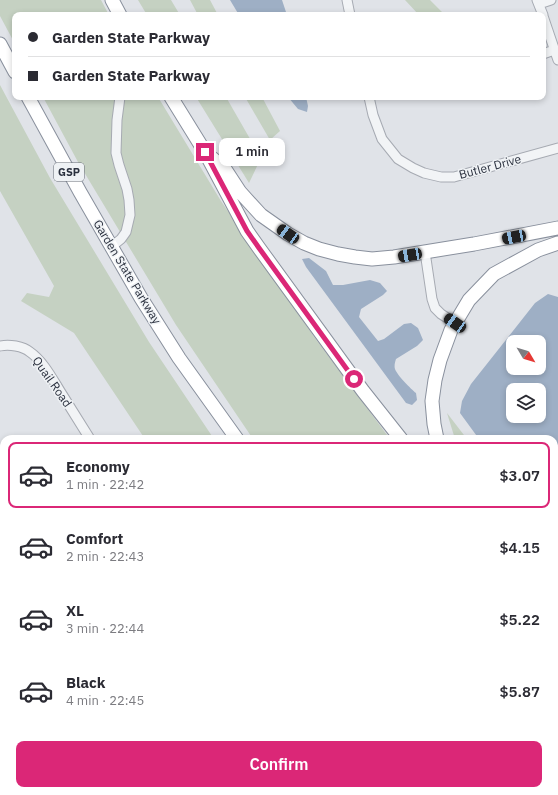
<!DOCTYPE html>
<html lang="en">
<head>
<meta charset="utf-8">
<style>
  :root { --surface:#fff; --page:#f7f7f7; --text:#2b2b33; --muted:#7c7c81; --line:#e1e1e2; --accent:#db2777 }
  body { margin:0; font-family:"IBM Plex Sans",sans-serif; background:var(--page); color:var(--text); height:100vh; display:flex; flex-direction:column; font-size:15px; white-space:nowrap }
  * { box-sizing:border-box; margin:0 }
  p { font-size:13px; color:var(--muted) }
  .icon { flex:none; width:22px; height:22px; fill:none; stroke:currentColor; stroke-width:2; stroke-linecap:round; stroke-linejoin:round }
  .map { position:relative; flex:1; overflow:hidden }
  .sheet { position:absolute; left:0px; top:435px; width:558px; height:360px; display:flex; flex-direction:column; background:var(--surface); border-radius:12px 12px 0 0; box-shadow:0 2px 6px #0003 }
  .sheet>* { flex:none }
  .guide { position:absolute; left:12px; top:12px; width:534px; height:88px; border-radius:8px; box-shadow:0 2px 6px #0003; display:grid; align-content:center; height:88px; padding:0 16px; background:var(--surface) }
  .needle { width:26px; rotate:128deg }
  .tools { position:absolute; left:506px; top:335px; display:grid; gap:8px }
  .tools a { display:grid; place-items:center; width:40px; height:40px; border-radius:8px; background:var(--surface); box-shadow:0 2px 6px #0003; font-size:20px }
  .end { position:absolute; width:18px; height:18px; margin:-9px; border:5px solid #db2777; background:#fff; box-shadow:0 0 0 2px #fff }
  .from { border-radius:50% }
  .bubble { position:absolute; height:28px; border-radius:8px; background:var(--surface); box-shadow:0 2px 6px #0003; font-size:13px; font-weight:600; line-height:28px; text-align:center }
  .car { position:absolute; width:12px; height:24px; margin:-12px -6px; border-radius:5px; box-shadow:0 0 3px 1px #0007; background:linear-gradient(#222 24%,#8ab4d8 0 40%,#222 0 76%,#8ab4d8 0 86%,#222 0) }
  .guide b { display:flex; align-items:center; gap:14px; height:38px; font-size:15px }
  .guide b+b { border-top:1px solid var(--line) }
  .guide i { width:10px; height:10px; background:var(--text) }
  ul { padding:7px 0 0; list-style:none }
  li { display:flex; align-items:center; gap:12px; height:66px; margin:0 8px 6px; padding:0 8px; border:2px solid transparent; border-radius:8px }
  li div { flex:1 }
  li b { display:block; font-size:15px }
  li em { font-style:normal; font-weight:600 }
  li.active { border-color:var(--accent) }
  li>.icon { width:36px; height:36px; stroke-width:1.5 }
  .primary-button { display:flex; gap:8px; margin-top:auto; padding:8px 16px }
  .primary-button a { flex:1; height:46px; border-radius:8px; background:var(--accent); color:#fff; font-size:16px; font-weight:600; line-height:46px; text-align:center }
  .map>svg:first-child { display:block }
</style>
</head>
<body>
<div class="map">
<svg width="558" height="795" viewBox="0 0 558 795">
  <rect width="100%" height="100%" fill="#e0e3e8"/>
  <path fill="#c5d1c2" d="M0,0H101L109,15H15V44L0,16Z
    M138,0H171L180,15H147Z
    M190,0H210L218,15H198Z
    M405,0H430L443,13L440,15H419Z
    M0,85L50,178L149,342L214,439H145L74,333L21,301L27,293L49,297L54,286L0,191Z
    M43,97H158L221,201L315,338L390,439H253L176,325L78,162Z
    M196,97H226L261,158L249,183Z
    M245,97H262L280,131L270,140Z
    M447,413L467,439H455Z
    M558,545V594L554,590V549Z
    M554,638L558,642V784L554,786Z"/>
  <path fill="#9eafc5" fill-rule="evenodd" d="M230,0H282L287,15H239Z
    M288,97H306L308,106L307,112L298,109Z
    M309,258L326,271L333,285H343L370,280L380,283L387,291L383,295L361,309L359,317L378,341L384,339L404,324L411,323L418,328L423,340L417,346L396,359C395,362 394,366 395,369C397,375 411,389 416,393L417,400L412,405L406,403L306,267L302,259Z
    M548,294L558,297V541L554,539V439H479L460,413L462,401L471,384L535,303ZM513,342H539V368H513ZM513,390H539V416H513Z"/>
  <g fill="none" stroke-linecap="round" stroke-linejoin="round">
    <g stroke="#a6aab2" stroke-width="11">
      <path id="minor" d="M347,0L350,15
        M537,0L543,15
        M539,4L551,0
        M543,16L558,60
        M543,54L554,50
        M369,97L373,115L382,139L398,159L413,168L424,173L441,177H454L558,148
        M111,247L121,239L126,232L130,215L129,200L127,189L119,165L116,153L117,120L120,97
        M425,252L432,299L435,308L441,314L455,323
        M0,346C9,344 23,346 30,352C43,361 52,378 60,391C70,407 80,423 90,439
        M0,487L4,493
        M0,551L4,548
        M0,667L4,664
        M554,699L558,700
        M0,732L4,738
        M43,791L46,795
        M157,791L159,795
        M230,791L233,795
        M287,791L290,795
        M340,791L343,795
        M401,791L404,795"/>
    </g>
    <g stroke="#89909d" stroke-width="15">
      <path id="highway" d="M112,0L120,15
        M0,44L15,72
        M28,97L80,192L141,298L179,358L237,439
        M171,97L205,152L247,231L259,248L363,391L401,439
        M212,158L225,169L240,192L261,215L288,234L304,243L319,249L338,254L355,257L372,259L394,257L474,244L558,228
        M437,439L434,424L432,401L435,380L440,360L451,330L469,300L494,274L538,250L558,243
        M554,621L558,625
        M477,791L480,795
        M534,791L538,795"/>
    </g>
    <use href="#minor" stroke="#f2f4f6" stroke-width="9"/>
    <use href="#highway" stroke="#fff" stroke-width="13"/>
  </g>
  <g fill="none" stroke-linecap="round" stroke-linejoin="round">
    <path stroke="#db2777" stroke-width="5" d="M205,152L247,231L259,248L354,379"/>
  </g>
  <g text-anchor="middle" stroke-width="3" stroke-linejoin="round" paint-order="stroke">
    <rect fill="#eff2f5" stroke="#656a75" stroke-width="1" x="54" y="163" width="30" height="18" rx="3"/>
    <g font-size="11" font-weight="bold" fill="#2a303e">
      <text x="69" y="176">GSP</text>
    </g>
    <g font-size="12" fill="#2a303e" stroke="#eff2f5">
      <text transform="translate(490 167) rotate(-15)" y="4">Butler Drive</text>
      <text transform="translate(127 272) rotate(59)" y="4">Garden State Parkway</text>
      <text transform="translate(52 382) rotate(55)" y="4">Quail Road</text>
    </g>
  </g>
</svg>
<div class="tools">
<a><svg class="needle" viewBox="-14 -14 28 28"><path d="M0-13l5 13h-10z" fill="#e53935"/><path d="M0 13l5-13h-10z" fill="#7c7c81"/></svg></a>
<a><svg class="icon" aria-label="layers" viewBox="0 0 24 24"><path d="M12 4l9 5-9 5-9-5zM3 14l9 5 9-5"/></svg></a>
</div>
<i class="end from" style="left:354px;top:379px"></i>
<i class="end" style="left:205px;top:152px"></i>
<div class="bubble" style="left:219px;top:138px;width:66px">1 min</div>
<i class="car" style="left:288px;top:234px;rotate:305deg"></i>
<i class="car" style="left:514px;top:237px;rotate:259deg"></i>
<i class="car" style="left:410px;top:255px;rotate:260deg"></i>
<i class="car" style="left:455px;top:323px;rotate:305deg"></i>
<div class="guide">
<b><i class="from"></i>Garden State Parkway</b>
<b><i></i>Garden State Parkway</b>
</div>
<section class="sheet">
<ul>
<li class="active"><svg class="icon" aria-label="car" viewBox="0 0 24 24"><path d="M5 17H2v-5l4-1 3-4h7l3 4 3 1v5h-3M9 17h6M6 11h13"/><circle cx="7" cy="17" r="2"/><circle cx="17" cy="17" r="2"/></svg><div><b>Economy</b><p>1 min · 22:42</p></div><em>$3.07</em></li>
<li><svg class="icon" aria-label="car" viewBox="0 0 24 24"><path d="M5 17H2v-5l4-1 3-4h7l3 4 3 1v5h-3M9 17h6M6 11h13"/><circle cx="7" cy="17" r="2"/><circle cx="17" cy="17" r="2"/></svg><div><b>Comfort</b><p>2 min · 22:43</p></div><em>$4.15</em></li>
<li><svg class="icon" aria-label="car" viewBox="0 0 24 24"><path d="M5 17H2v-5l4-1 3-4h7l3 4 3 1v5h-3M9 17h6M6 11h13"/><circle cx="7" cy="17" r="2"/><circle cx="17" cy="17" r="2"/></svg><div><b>XL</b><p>3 min · 22:44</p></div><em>$5.22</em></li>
<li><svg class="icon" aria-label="car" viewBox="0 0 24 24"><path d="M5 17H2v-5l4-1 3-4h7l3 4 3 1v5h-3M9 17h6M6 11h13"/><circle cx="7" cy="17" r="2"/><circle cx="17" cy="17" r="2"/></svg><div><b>Black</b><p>4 min · 22:45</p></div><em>$5.87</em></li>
</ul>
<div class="primary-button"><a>Confirm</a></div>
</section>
</div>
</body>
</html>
